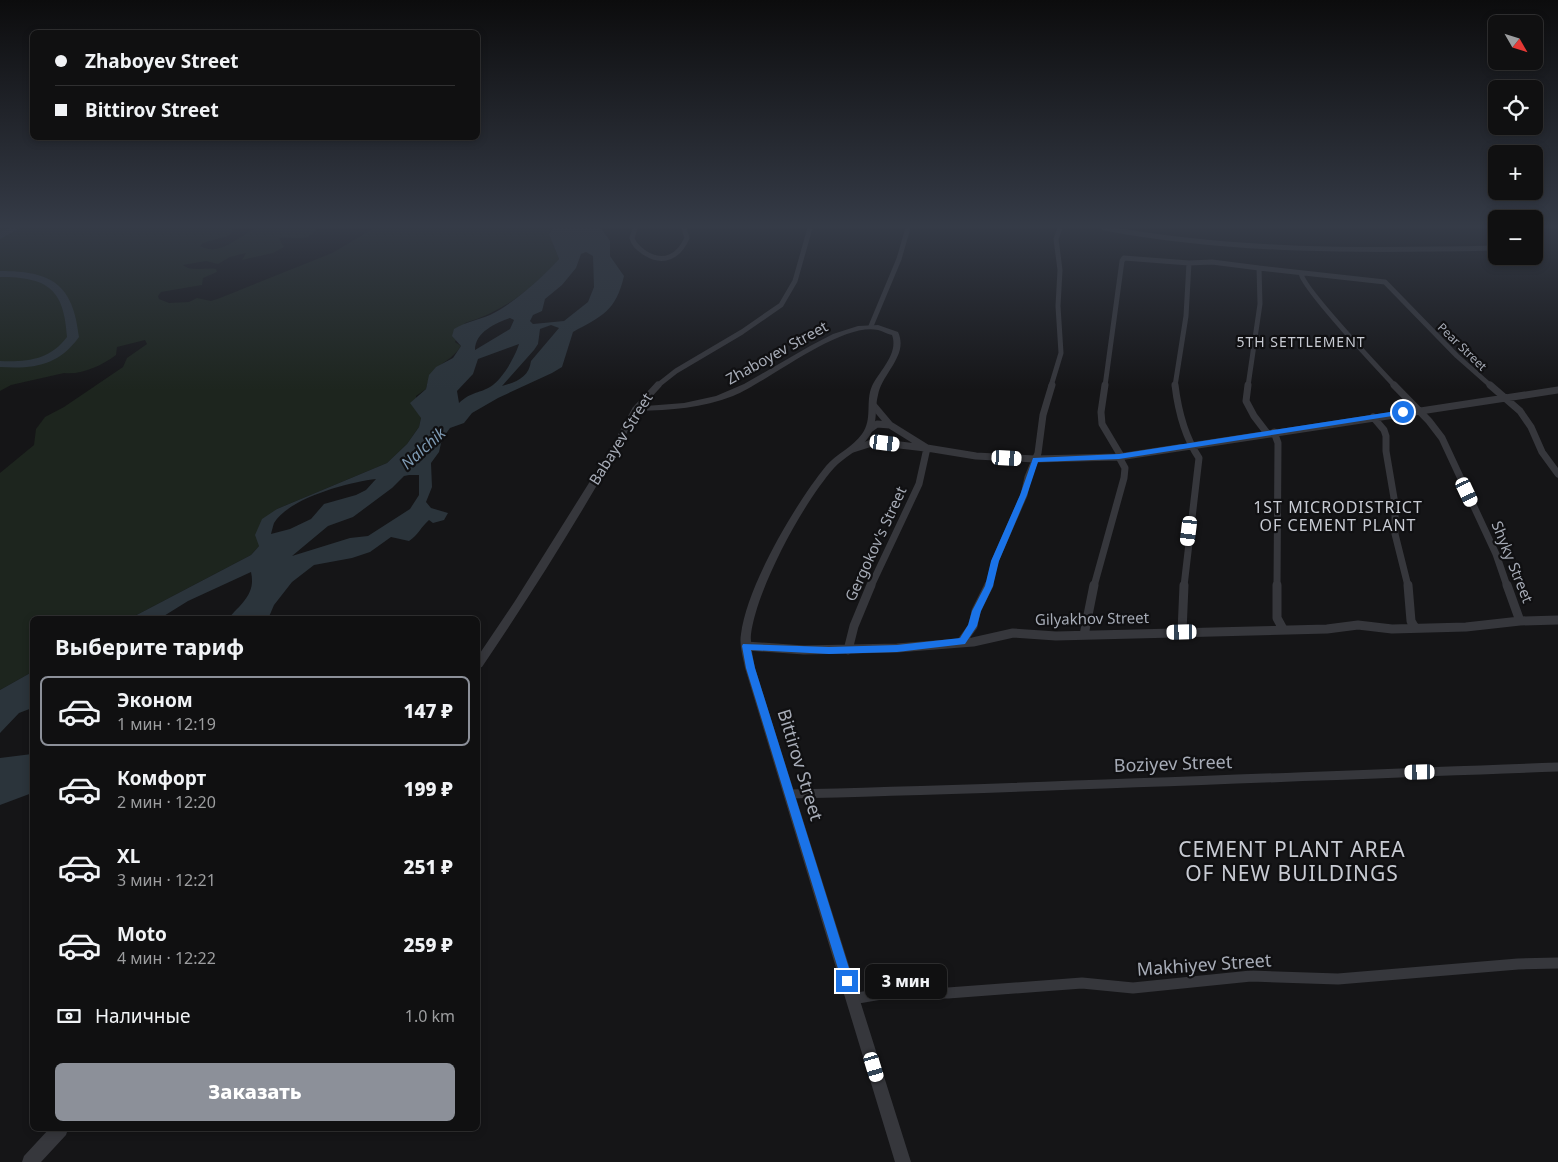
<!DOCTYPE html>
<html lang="ru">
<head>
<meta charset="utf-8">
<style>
  :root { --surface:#101011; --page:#1e1e1f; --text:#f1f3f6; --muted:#9c9d9f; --line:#303031; --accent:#8c9099 }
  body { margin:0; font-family:"Noto Sans",sans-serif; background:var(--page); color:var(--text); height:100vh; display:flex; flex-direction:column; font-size:19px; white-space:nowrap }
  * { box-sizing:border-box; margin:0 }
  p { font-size:16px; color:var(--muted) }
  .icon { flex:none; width:28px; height:28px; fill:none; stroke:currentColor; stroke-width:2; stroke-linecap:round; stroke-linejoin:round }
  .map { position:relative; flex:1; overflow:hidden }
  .drawer { position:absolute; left:30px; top:616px; width:450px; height:515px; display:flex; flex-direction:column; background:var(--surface); border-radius:8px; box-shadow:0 2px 8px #0003,0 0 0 1px var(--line) }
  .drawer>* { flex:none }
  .banner { position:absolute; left:30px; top:30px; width:450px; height:110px; border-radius:8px; box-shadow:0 2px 8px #0003,0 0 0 1px var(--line); display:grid; align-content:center; height:110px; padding:0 25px; background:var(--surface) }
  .needle { width:32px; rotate:129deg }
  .controls { position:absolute; left:1488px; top:15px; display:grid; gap:10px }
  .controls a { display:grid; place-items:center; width:55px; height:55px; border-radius:8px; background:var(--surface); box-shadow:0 2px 8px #0003,0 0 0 1px var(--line); font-size:25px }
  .end { position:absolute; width:22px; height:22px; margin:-11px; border:6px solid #1a73e8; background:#fff; box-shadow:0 0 0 2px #fff }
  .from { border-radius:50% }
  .bubble { position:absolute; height:35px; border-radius:8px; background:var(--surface); box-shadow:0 2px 8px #0003,0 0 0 1px var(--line); font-size:16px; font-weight:800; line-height:35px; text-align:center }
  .car { position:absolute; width:15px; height:30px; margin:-15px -8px; border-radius:6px; box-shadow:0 0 4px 1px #0007; background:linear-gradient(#fff 24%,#345 0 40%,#fff 0 76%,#345 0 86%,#fff 0) }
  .banner b { display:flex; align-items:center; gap:18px; height:48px; font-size:19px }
  .banner b+b { border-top:1px solid var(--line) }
  .banner i { width:12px; height:12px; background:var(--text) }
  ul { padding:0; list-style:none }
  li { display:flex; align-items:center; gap:15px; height:70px; margin:0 10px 8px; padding:0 15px; border:2px solid transparent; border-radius:8px }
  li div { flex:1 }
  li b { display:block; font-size:19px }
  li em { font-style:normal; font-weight:800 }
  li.selected { border-color:var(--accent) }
  li>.icon { width:45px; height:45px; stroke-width:1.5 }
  h2 { padding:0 25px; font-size:22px; line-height:60px }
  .pay { display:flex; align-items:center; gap:12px; height:55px; padding:0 25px; font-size:19px }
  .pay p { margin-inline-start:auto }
  .button { display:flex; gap:10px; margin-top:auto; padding:10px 25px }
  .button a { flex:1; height:58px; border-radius:8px; background:var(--accent); color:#fff; font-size:20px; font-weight:800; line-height:58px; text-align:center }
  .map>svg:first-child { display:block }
</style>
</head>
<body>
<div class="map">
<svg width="1558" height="1162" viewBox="0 0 1558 1162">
  <rect width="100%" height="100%" fill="#151517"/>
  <path fill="#1d251e" d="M0,228H230L232,229V232L228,236L203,243L200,246C223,258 241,232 258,228C273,225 301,228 317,228C307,245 292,235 279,238L284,247L273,253L242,260L246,253L230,257L218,264L206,261L183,265C191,272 206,267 216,269L217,272L203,278L202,285L161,292L158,296L159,299L169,303L189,302L197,298L211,301L220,298L332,253L374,228H553L549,234L559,259C533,289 502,312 465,323L455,342L461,346C447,367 432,361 426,389L416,396L421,418L419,427L407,444L387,463L277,509L259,546L251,555L129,619H32V672L0,690V473L34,445L36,429L45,417L64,407L123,367L127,358L147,344L145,340L117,347L116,355C101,366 82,375 64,373L11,385L0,391Z"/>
  <path fill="#2b343b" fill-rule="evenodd" d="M553,228H601L610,241V256L624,276C616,311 602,316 573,332L562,367L552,373L498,398L472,413L464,423L450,428L442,439L439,452L431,463L432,487L426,502L431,508L448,513L444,520L433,523L429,520C420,528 419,534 409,541L391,537L370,552L352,558L314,565L292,582L274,605L268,619H228C242,603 256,594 251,572L188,601L159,619H129L251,555L259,546L255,535L262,519L277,509L387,463L407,444L419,427L421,418L410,403L426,389L429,375L436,367L453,358L461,346L452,336L454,329C466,322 478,320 490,315C513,304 542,278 559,259L549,234ZM586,252L593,256L594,287L588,302L564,321L533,324L530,321L533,315L542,311L545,299L562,285L576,268L581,254ZM510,318L514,320L510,329L475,350C475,332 496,323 510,318ZM551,325L559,328L531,361C529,377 517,382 502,386L534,350L538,344L540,329ZM519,344C515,357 502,380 490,387C477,394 471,392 459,403L457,391L473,374L478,359ZM409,475H419V495L410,509L368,536L350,538L292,556L328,526L353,517L392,488L404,476ZM376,479L366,490L356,495L324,504L311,519L290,529L271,534C272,530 273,526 274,523C289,498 349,482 376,479Z
    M32,672V708L19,713L0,733V690Z
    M32,754V793L0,805V758Z"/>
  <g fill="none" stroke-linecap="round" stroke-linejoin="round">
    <path fill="#2b343b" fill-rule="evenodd" d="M8,228H20L0,239V232Z
      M0,271C52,271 73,284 79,337C58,366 34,369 0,367V361C27,362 50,360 67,337C64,289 48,277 0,277Z"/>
    <path stroke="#36373c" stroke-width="5" d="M635,228L632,238C634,246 640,249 645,253C664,265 679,256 687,238L684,228
      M1104,228C1232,252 1365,251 1495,248
      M1301,273C1301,286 1381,371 1395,386
      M871,326L899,259L908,228
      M657,386L676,371L742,332L781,305L795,281L810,228
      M1051,386L1061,353L1058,306L1060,270L1056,239L1060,228
      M1105,386L1122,261L1124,258L1189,263
      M1175,386L1186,316L1189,263L1212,262L1259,268
      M1248,386L1260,304L1259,268L1385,282L1457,356L1491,386"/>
    <path stroke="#36373c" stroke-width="7" d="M1105,385L1101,412L1102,424L1121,456
      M1175,385C1178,410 1185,437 1199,458L1184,586
      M1248,385L1246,401L1254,416L1267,433
      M1394,385L1429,421L1442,438L1496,554L1507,586
      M1490,385L1520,411L1531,427L1542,452L1558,474
      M874,406L890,425L927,448L976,456L1035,459L1119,457L1558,390
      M636,409L658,385
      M1373,417L1384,430L1386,436V451L1395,504V534L1408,586
      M870,429L877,424L890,425
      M1274,432L1278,443L1277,586
      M853,449L875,442L925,448
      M871,586L919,484L927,448
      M989,586L995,561L1024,495L1028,477L1038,453L1043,415L1052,385
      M1094,586L1124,478L1125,468L1119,457"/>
    <path stroke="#36373c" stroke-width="9" d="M1277,585V618L1283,629
      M1408,585L1411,621L1415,628
      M1507,585L1520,621
      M1182,632L1184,585
      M1084,635L1094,585
      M962,641L973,626L976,611L989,585
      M746,646L804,650L897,648L973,642L1013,633L1056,636L1327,629L1358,625L1392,629L1466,627L1520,621L1558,620
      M848,650L854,626L871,585
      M789,794C1045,788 1302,776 1558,767"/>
    <path stroke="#36373c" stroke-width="11" d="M852,999L887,993H948L1082,983L1133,988L1251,976L1338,979L1518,964L1558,963"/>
    <path fill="#36373c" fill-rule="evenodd" d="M878,325L898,332C909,355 882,373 878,395C874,411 879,424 868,438C859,451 844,457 834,468C803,503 757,588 751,634C750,645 753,657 755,668L911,1162H895L745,668C743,657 739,645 741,634C747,586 795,504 826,466C836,454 853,447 862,434C873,419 865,402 872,386C879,371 899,354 892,335C887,334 882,331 878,330C841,322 769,381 733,396C703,408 670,410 639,411C591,499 538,584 482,667L478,668V656L515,601L609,451L633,407L684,403L716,396L744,384L810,346L833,334L858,326Z
      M49,1129H68L66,1135L41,1162H22L24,1156Z"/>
  </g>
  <linearGradient id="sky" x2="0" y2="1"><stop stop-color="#0c0c0d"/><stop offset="0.58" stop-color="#353b47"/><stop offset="1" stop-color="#353b47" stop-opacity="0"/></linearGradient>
  <rect width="1558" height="390" fill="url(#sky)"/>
  <path fill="#1a73e8" d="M1403,410L1405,411V414L1119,459L1038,462L1027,495L999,561L993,586L981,611L977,626L965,644L897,652L829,654L751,650L755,668L853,981L851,985L847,987L843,985L746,668L742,646L743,644L829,647L897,645L960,638L968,625L972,611L985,586L991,561L1020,495L1033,458L1119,454Z"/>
  <g text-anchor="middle" stroke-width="4.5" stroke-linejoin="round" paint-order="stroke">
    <g font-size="12" fill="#a7acb7" stroke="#101012">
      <text transform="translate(1462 347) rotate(44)" y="4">Pear Street</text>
    </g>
    <g font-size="14" letter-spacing="1" fill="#c8cbd3" stroke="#101012">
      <text x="1301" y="347">5TH SETTLEMENT</text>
    </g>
    <g font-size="15" fill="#a7acb7" stroke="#101012">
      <text transform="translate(777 353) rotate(-29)" y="5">Zhaboyev Street</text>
      <text transform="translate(621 439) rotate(-58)" y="5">Babayev Street</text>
      <text transform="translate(876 544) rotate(-65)" y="5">Gergokov's Street</text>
      <text transform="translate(1512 562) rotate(68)" y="5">Shyky Street</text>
      <text transform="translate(1092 619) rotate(-1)" y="5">Gilyakhov Street</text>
    </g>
    <g font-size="16" font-style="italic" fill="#7e9ab3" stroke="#101012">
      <text transform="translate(423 448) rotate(-42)" y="6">Nalchik</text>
    </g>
    <g font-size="16" letter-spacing="1" fill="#c8cbd3" stroke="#101012">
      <text x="1338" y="513">1ST MICRODISTRICT<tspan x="1338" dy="18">OF СEMENT PLANT</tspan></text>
    </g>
    <g font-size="18" fill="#a7acb7" stroke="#101012">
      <text transform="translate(1173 764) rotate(-2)" y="6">Boziyev Street</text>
      <text transform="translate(800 765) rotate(73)" y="6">Bittirov Street</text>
      <text transform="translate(1204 965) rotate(-4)" y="6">Makhiyev Street</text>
    </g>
    <g font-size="21" letter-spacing="1" fill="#c8cbd3" stroke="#101012">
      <text x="1292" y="857">CEMENT PLANT AREA<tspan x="1292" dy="24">OF NEW BUILDINGS</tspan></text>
    </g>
  </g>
</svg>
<div class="controls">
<a><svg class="needle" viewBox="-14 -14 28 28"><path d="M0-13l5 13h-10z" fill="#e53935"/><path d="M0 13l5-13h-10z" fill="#9c9d9f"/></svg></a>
<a><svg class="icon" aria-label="locate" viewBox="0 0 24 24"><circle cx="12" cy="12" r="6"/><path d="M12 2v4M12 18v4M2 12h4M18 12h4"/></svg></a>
<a>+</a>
<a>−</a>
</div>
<i class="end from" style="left:1403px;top:412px"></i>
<i class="end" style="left:847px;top:981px"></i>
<div class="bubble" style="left:865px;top:964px;width:82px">3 мин</div>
<i class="car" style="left:885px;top:443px;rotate:97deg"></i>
<i class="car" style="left:1007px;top:458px;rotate:93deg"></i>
<i class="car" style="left:1467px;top:492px;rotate:155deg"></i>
<i class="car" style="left:1189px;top:531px;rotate:187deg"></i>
<i class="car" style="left:1182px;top:632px;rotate:269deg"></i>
<i class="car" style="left:1420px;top:772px;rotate:269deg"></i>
<i class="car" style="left:874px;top:1067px;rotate:163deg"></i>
<div class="banner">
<b><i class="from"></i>Zhaboyev Street</b>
<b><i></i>Bittirov Street</b>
</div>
<section class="drawer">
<h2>Выберите тариф</h2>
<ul>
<li class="selected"><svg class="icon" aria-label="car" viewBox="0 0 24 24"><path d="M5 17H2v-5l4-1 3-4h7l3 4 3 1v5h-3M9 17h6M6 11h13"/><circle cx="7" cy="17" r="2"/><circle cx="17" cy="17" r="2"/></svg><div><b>Эконом</b><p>1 мин · 12:19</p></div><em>147 ₽</em></li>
<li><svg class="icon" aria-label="car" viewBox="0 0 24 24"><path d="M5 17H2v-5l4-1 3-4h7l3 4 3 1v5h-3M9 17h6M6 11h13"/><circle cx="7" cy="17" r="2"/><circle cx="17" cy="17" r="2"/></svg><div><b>Комфорт</b><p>2 мин · 12:20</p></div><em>199 ₽</em></li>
<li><svg class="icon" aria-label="car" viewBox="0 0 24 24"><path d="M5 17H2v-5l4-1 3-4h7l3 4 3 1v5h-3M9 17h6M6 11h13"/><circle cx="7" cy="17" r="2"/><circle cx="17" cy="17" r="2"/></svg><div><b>XL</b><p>3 мин · 12:21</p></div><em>251 ₽</em></li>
<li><svg class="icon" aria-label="car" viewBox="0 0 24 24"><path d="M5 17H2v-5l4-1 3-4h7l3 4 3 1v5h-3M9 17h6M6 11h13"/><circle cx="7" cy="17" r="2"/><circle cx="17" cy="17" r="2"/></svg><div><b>Moto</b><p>4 мин · 12:22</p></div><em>259 ₽</em></li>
</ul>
<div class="pay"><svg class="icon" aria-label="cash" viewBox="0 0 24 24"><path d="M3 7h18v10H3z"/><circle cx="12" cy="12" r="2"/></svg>Наличные<p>1.0 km</p></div>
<div class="button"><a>Заказать</a></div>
</section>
</div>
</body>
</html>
